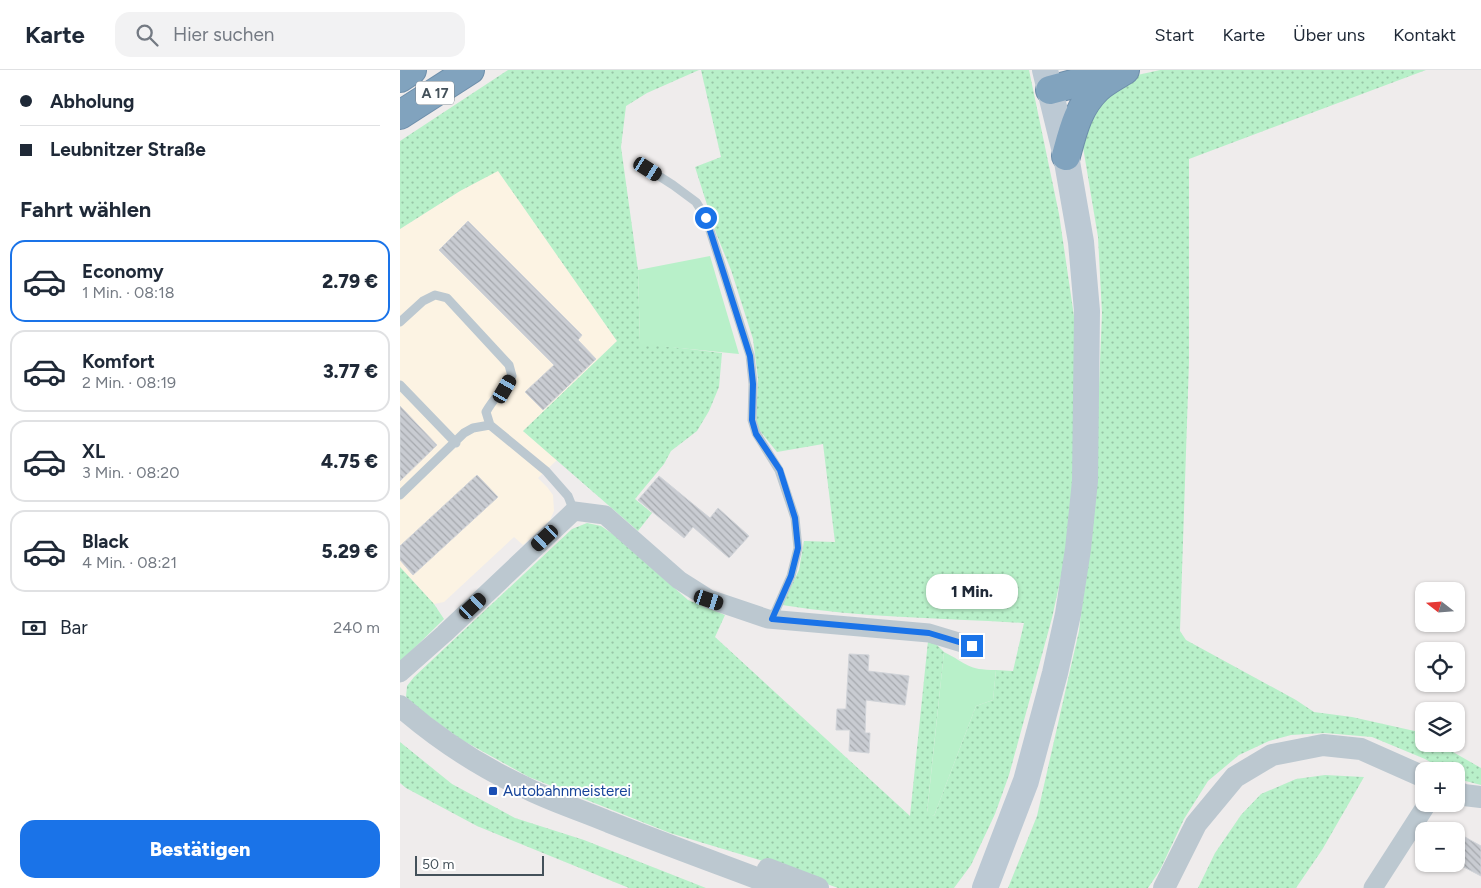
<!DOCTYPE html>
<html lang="de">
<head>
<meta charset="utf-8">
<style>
  :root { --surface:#fff; --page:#f2f2f3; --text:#1f2937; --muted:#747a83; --line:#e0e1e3; --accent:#1a73e8 }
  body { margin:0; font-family:Figtree,sans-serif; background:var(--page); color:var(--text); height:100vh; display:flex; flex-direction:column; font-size:19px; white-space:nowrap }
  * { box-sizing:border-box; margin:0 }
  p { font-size:16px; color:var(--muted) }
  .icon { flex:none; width:28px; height:28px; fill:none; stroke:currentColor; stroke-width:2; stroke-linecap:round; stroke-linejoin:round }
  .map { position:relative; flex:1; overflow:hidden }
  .panel { display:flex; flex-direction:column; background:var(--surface); width:400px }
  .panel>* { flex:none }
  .banner { display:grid; align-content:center; height:110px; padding:0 20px; background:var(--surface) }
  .needle { width:32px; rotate:287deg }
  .buttons { position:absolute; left:1015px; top:512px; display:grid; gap:10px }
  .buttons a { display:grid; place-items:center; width:50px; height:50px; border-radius:10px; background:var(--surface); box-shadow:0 1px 4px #0004; font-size:25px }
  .scale { position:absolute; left:15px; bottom:12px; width:129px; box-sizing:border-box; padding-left:5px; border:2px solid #44515a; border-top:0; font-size:14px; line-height:18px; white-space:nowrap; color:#44515a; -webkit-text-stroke:4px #fff; paint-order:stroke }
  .end { position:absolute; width:22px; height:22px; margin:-11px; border:6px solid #1a73e8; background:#fff; box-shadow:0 0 0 2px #fff }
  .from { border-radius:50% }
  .bubble { position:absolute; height:35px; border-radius:15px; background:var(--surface); box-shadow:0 1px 4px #0004; font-size:16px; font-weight:800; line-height:35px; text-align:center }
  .car { position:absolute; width:15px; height:30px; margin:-15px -8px; border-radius:6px; box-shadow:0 0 4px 1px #0007; background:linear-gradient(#222 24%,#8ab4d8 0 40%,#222 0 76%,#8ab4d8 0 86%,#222 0) }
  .banner b { display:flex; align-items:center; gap:18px; height:48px; font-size:19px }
  .banner b+b { border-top:1px solid var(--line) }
  .banner i { width:12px; height:12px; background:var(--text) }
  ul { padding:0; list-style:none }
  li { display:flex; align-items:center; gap:15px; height:82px; margin:0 10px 8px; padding:0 10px; border:2px solid var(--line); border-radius:15px }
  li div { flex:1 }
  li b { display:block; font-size:19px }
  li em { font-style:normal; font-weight:800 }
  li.current { border-color:var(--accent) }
  li>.icon { width:45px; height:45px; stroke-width:1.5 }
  h2 { padding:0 20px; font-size:22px; line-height:60px }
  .pay { display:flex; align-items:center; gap:12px; height:55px; padding:0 20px; font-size:19px }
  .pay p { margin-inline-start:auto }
  .cta { display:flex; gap:10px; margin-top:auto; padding:10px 20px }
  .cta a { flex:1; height:58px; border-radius:15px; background:var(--accent); color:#fff; font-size:20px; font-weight:800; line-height:58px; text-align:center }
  header { display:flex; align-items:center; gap:30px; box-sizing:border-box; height:70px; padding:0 25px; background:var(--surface); border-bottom:1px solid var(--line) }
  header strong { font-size:24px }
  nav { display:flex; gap:28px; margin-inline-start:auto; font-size:18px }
  .search { width:350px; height:45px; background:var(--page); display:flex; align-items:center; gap:12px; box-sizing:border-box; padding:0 18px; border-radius:15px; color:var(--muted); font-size:19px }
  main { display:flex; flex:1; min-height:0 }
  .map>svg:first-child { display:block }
</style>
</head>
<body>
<header>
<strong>Karte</strong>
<div class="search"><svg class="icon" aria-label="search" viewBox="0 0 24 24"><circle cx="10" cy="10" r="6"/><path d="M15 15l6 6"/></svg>Hier suchen</div>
<nav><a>Start</a><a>Karte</a><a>Über uns</a><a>Kontakt</a></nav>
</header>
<main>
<section class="panel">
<div class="banner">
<b><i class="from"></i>Abholung</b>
<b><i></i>Leubnitzer Straße</b>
</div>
<h2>Fahrt wählen</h2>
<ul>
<li class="current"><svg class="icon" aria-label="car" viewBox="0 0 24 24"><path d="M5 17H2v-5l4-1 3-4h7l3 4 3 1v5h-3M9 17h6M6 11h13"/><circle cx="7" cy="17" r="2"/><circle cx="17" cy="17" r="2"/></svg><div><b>Economy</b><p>1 Min. · 08:18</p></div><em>2.79 €</em></li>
<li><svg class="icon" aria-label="car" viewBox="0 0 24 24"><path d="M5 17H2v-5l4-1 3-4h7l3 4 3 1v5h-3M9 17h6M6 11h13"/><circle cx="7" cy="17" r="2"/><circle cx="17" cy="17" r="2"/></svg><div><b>Komfort</b><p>2 Min. · 08:19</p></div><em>3.77 €</em></li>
<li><svg class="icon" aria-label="car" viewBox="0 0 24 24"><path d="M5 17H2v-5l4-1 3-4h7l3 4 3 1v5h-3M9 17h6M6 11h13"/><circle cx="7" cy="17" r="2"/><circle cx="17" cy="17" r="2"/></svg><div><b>XL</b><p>3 Min. · 08:20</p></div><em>4.75 €</em></li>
<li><svg class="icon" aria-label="car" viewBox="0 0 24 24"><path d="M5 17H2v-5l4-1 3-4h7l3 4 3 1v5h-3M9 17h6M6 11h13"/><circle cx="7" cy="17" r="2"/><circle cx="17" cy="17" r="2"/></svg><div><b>Black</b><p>4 Min. · 08:21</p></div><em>5.29 €</em></li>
</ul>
<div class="pay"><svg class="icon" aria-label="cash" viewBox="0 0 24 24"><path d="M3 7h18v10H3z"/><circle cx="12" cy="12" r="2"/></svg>Bar<p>240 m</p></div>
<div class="cta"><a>Bestätigen</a></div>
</section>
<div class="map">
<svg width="1081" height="818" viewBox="0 0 1081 818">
  <defs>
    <pattern id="grass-dots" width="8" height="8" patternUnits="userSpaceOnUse" patternTransform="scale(1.25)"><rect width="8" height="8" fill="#b8f0c9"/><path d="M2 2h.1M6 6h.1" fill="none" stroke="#97c5a6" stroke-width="1.8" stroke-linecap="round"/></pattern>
    <pattern id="building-back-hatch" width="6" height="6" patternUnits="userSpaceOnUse" patternTransform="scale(1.25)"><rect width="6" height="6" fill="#c9ccd2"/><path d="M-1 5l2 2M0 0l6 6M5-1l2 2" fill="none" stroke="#a5a8ad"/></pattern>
  </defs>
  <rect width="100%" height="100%" fill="#efecec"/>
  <path fill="#fcf3e3" d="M98,100L217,271L123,361L157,390L138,408L147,417L153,425L154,441L150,450L123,475L114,467L44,532L34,534L0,497V159L60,121Z"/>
  <path fill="url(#grass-dots)" d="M108,0H299L247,23L226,36L221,77L238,200L240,273L322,283L319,317L309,341L297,361L271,381L264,394L235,429L252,443L238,461L123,361L217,271L98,101L60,121L0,159V71Z
    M301,0H629L659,144L674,246V410L667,479L652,548L609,705L595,744L571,795L554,818H438L363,791L270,763L129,707L60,669L15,636L6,627L7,616L14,607L172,459L187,453L201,456L217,467L288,530L325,545L315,567L510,746L528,571L537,575L544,582L527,742L534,746L576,636L593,630L596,600L613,601L624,553C543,548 462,548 382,535L399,500L404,471L435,472L423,374L377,382L356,356L358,309L353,269L331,200L316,163L295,97L321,87Z
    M760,0H1026L789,89V292L780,561L786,570L896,630L914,642L952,647L1019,662L1024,665V674H1039L1081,698V715L1058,709L1056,708V701H1046L1025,689L972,667L925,663L891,665L869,671L839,685L808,711L784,749L760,800L748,818H608L637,746L679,561L695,415L702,243L698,167L683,77L685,52L692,35L733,6Z
    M0,497L34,534L44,549L0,592Z
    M0,672L52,714L115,748L184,770L306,818H229L77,756L6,718L0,713Z
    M925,705L964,707L922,780L896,818H798L815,783L841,745L861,724L896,709Z"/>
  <path fill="#b8f0c9" d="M310,186L339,284L240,274L238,200Z
    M544,582C568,594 567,600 596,600L593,630L576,636L534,746L527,743Z"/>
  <path fill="url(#building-back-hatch)" stroke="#d0d3d8" d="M68,151L182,265L178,270L196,289L143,340L125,322L154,295L39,180Z
    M0,336L37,375L0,411Z
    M77,405L98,427L13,505L0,490V476Z
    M259,406L310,448L318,438L349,466L329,488L293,457L284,468L238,430Z
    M449,584L469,585L468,601L509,606L505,635L466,630L465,663H470L469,683L449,681L450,660H436L437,639H446Z
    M1065,767L1081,776V806L1056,793V784Z"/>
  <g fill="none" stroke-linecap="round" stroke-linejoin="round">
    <g stroke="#6d8eaa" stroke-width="30">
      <path id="motorway" d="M0,8L12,0
        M650,20L714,3
        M0,45L70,0
        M666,86C673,60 678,37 698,18C706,11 716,6 725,0"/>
    </g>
    <path stroke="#bcc8d0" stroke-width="9" d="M248,99L273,115L296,132L306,148L350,285L353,314L352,350L356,363L379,400L395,448L398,478L391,506L372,549
      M0,252L23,231L35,225L47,228L109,295L112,306C104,319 93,329 86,342L90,355L146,401L168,426L174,441
      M0,315L56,373
      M0,425L64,363L73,358L90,355"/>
    <path stroke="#bcc8d0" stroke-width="19" d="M0,603L44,564L174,441L205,445L279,510L309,529L368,549L529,563L572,576
      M973,818L1027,734"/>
    <path stroke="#bcc8d0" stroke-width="22" d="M0,636C38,669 79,696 124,717C151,731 181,740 209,752C267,775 325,796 383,818
      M1056,721L1064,725L1081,727
      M368,799L418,818
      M764,818L796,754L835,707L872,685L923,675L961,679L1024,707"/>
    <path stroke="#bcc9d4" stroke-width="26" d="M585,818L626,711L655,603L668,544L678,479L685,411L687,241L681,172L666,86L645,0"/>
    <use href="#motorway" stroke="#81a3be" stroke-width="28"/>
  </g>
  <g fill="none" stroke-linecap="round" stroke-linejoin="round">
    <path stroke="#1a73e8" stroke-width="6" d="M306,148L350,286L353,314L352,350L356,364L380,400L395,448L398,478L391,506L372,549L529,563L572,576"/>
  </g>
  <rect fill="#1a4fb4" stroke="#fff" stroke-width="2" x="88" y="716" width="10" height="10" rx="2.5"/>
  <g text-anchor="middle" stroke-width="4" stroke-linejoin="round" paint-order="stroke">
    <rect fill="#fff" stroke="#7c858c" stroke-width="1" x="16" y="11.5" width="38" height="23" rx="4"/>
    <g font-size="14" font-weight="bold" fill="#44515a">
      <text x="35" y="28">A 17</text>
    </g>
    <g font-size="15" fill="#164399" stroke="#fff" text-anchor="start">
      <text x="103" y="726">Autobahnmeisterei</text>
    </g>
  </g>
</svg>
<div class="buttons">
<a><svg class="needle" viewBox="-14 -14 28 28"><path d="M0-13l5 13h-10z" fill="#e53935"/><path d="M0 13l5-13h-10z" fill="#747a83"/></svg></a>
<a><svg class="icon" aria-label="locate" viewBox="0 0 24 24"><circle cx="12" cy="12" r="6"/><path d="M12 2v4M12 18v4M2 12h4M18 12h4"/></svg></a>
<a><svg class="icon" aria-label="layers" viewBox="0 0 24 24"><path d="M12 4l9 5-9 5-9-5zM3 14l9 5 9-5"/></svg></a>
<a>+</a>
<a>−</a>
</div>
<div class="scale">50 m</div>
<i class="end from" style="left:306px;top:148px"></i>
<i class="end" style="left:572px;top:576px"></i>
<div class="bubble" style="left:526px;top:504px;width:92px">1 Min.</div>
<i class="car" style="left:248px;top:99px;rotate:122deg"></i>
<i class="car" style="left:105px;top:319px;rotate:30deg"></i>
<i class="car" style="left:145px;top:468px;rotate:227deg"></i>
<i class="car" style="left:309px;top:530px;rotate:108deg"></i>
<i class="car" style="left:73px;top:536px;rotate:47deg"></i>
</div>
</main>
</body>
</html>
